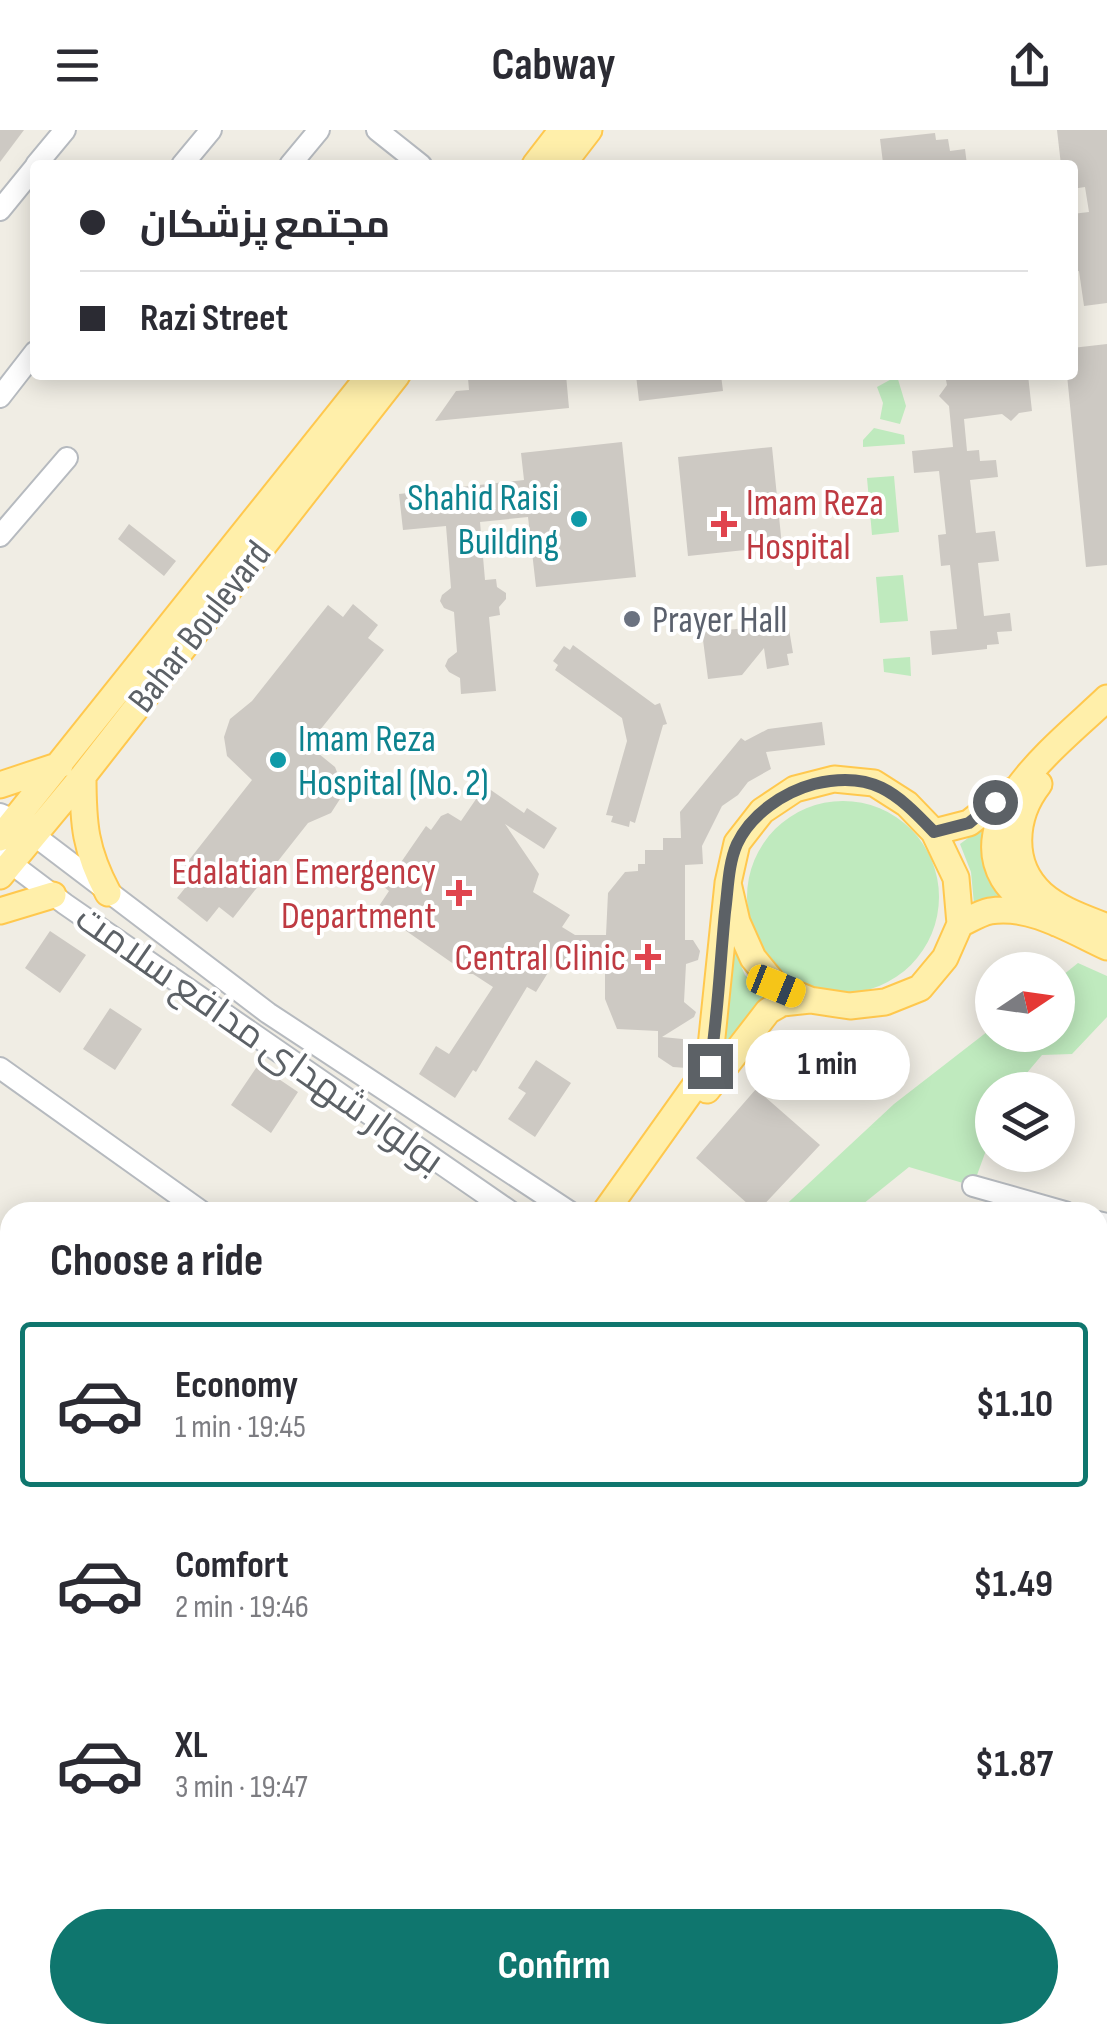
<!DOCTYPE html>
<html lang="en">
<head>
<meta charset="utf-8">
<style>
  :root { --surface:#fff; --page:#f7f7f7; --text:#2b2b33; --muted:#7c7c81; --line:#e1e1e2; --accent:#0f766e }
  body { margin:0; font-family:"Sofia Sans Condensed",Cairo,sans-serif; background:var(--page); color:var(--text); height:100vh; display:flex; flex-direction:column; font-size:38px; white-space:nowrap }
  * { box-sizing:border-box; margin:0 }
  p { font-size:32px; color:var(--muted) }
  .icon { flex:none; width:55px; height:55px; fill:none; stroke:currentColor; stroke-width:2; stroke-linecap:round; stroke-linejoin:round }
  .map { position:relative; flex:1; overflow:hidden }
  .side { position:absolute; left:0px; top:1072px; width:1108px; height:842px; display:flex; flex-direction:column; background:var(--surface); border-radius:30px 30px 0 0; box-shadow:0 5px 25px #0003 }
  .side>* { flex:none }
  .banner { position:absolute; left:30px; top:30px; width:1048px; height:220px; border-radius:10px; box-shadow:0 5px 25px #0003; display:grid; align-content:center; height:220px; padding:0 50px; background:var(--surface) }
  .needle { width:65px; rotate:77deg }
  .buttons { position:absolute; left:975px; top:822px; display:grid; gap:20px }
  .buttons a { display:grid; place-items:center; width:100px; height:100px; border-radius:50%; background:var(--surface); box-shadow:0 5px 25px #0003; font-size:50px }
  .end { position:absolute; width:45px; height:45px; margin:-22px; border:12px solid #5c6166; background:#fff; box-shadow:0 0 0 5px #fff }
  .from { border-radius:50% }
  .bubble { position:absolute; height:70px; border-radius:35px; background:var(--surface); box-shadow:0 5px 25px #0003; font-size:32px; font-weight:700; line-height:70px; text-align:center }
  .car { position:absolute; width:30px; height:60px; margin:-30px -15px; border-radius:12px; box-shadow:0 0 8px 2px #0007; background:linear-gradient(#f5c518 24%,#345 0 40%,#f5c518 0 76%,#345 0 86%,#f5c518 0) }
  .banner b { display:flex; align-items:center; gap:35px; height:95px; font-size:38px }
  .banner b+b { border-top:2px solid var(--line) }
  .banner i { width:25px; height:25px; background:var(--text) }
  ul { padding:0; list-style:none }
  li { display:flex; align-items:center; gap:30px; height:165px; margin:0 20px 15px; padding:0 30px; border:5px solid transparent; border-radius:10px }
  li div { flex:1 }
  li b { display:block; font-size:38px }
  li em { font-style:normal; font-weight:700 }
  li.on { border-color:var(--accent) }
  li>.icon { width:90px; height:90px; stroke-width:1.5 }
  h2 { padding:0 50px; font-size:45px; line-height:120px }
  .cta { display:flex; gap:20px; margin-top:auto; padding:20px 50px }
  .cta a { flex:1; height:115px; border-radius:60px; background:var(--accent); color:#fff; font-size:40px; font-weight:700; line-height:115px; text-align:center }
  header { display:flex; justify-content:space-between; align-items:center; height:130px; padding:0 50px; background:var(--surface); font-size:45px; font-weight:700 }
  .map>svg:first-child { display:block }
</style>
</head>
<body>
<header><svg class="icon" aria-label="menu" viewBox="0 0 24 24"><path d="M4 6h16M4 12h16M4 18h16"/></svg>Cabway<svg class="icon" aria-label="share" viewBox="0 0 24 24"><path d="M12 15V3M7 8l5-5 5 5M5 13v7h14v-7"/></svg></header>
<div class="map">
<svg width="1107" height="1913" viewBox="0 0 1107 1913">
  <rect width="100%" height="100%" fill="#f0ede4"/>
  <path fill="#bfeabe" d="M897,246L906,276L900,294L880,289L883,273L877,257Z
    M874,298L904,305L905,314L863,317V310Z
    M894,346L899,402L872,405L867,348Z
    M903,445L908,491L880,493L876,447Z
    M910,527L911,546L884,542L883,529Z
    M747 767a96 96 0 1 1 192 0a96 96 0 1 1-192 0Z
    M1003,682L1013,773L974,774L971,742L960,714Z
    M733,817L745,845L767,866L720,930Z
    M1078,833L1107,846V887L1072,924L1042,925L1015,957L1025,960H992V1004L973,1056L909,1037L853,1082H778L894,974L992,898V905H1058V849Z"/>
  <path fill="#cdc9c3" d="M0,0H24L0,32Z
    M1057,0H1107V173L1084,176L1079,141L1072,142V84L1089,82L1085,57L1072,59V35H1061Z
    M935,3L936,10L948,9L950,21L965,19L967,35H909V30L883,33L880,9Z
    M1107,214V435L1086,437L1067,245H1072V218Z
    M499,245H566L569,278L435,291L456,261L469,260L468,248Z
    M636,245H721L723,261L639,271Z
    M945,245H1028L1032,281L1019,283L1011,291L1002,284L964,289L967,321L979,320L980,331L996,330L998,347L970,350L976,403L995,401L999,431L978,433L984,486L1010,483L1012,501L997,502L999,514L987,515V519L932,525L930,501L957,499L950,435L941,436L938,405L946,404L939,341L914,343L912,321L953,317L949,276L939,266L947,255Z
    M622,312L636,447L536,457L528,387L480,392L485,450L496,449L497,457L506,463V469L499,477L500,485L489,487L496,561L461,564L460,548L449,542L445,536L448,529L457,522L454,482L444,478L440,471L442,465L451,458L446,396L403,400L399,364L524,350L521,323Z
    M772,317L782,416L688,426L678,327Z
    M129,394L176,431L164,446L118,409Z
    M353,474L378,495L368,508L384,520L308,615L335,637L341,652L340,669L331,683L308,693L233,788L219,777L207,792L177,768L189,753L178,744L252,650L227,626L224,607L230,589L252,571L328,475L343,487Z
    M787,487L793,523L787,524L789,535L767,539L764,518L742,545L708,549L702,502L759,497V493Z
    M573,515L655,575L660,573L667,594L663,595L635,693L630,691L629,697L611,692L613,686L606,685L627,611L622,588L555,540L558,535L553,531L564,516L570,520Z
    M822,592L825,615L766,622L771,639L748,652L738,665L722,676L702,716L703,734L685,735V810H693L700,821L698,830L686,834L684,872L696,882L694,887L662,907L693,910V931L687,938L673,937L658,927V901L617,899L605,869V834L554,833L536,862L527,857L476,942L473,940L455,968L419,944L436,916L449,924L493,857L473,844H468L379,782V776L389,761L384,757L426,696L431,700L441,686L448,683L461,691L485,656L524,683L527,678L557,698L544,719L505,694L539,744L533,762L570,785L562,797L575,805H606L608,763L625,742L638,741V734H645V720H663V708H681L680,682L741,608L745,611L768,599Z
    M50,801L86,825L60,863L25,838Z
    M110,878L142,899L115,940L83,919Z
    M536,930L571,953L535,1007L508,989L526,963L518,958Z
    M258,935L298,962L271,1003L231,975Z
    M756,959L820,1015L757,1082L696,1028Z"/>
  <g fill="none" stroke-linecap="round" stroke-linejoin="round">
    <g stroke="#b6babf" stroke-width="24">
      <path id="minor" d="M377,0L421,35
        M36,35L65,0
        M182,35L211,0
        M290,35L319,0
        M0,80L35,37
        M0,267L35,222
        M0,406L67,328
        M0,684L14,690L268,883L570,1082
        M0,725L65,774L511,1082
        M0,938L202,1082
        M973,1056L1065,1082
        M1098,1092L1107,1094
        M1098,1189L1107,1166
        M1098,1362L1107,1365
        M1098,1524L1107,1527
        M1098,1601L1107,1604
        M0,1801L10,1821
        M385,1913L388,1905
        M776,1913L779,1905"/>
    </g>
    <g stroke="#ffc84e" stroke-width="29">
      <path id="major" d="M535,35L562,0
        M562,35L589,0
        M83,646C83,694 85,720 108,763
        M1039,654C1014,686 1009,734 1042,764C1060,780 1085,788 1107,797
        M0,655L60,635
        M934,702L969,693L1010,661
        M0,708L370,245
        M0,746L83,646L397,245
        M0,781L53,765
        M1056,793C1038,780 1015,768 1003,748C965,682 1066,608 1107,568
        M960,794C969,790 980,783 990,781C1030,774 1072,801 1107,817
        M707,960L768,881L782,873L810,870
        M605,1082L709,936L728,753L737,713L762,681L795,659L834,649L874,653L907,674L934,702L956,748L960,794L945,828L920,858L885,872L850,876L810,870L776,856L753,828L737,792L728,753
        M10,1913L16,1905"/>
    </g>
    <use href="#minor" stroke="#fff" stroke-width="20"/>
    <use href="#major" stroke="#ffefaa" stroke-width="25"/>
  </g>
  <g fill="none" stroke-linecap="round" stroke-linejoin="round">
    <path stroke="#5c6166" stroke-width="12" d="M710,936C718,885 720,833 725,782C728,761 728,734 737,714C751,684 784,662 814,654C872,640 896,662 934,702L969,693L995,672"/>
  </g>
  <g fill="#0f9aa8" stroke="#fff" stroke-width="4">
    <circle cx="579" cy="389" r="10"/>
    <circle cx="278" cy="630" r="10"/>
  </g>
  <g fill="#e0444e" stroke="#fff" stroke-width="4">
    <path d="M719 379h10v10h10v10h-10v10h-10v-10h-10v-10h10z"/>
    <path d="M454 748h10v10h10v10h-10v10h-10v-10h-10v-10h10z"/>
    <path d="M643 812h10v10h10v10h-10v10h-10v-10h-10v-10h10z"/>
  </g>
  <circle fill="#6b7280" stroke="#fff" stroke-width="4" cx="632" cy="489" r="10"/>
  <g text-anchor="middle" stroke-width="8" stroke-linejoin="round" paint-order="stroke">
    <g font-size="38" fill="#0d838f" stroke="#fff" text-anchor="end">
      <text x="559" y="380">Shahid Raisi<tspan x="559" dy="44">Building</tspan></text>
      <text x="298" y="621" text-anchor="start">Imam Reza<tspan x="298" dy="44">Hospital (No. 2)</tspan></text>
    </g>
    <g font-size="38" fill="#be3a42" stroke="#fff" text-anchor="end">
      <text x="746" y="385" text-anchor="start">Imam Reza<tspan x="746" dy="44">Hospital</tspan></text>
      <text x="436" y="754">Edalatian Emergency<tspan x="436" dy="44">Department</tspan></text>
      <text x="626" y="840">Central Clinic</text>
    </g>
    <g font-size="38" fill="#5b616d" stroke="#fff" text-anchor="start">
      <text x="652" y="502">Prayer Hall</text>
    </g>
    <g font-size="38" fill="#5c6166" stroke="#fff">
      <text transform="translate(199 496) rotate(-52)" y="13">Bahar Boulevard</text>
      <text transform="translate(260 909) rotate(35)" y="13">بولوار شهدای مدافع سلامت</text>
    </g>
  </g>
</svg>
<div class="buttons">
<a><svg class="needle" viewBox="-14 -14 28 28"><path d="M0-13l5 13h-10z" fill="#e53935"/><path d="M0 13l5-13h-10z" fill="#7c7c81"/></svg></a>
<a><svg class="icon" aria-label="layers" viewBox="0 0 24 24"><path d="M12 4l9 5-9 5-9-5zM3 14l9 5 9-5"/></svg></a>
</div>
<i class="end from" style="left:995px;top:672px"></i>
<i class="end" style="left:710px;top:936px"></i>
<div class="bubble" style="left:745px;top:900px;width:165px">1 min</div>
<i class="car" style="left:776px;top:856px;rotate:112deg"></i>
<div class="banner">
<b><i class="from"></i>مجتمع پزشکان</b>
<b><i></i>Razi Street</b>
</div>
<section class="side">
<h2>Choose a ride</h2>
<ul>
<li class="on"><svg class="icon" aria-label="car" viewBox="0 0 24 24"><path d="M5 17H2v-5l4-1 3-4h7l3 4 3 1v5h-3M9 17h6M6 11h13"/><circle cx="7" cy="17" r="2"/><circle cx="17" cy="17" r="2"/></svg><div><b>Economy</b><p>1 min · 19:45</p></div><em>$1.10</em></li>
<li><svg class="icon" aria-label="car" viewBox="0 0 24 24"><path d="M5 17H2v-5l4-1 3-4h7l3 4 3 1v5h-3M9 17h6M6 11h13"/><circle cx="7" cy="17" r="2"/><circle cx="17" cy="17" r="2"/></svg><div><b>Comfort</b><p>2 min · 19:46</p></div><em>$1.49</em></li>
<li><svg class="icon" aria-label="car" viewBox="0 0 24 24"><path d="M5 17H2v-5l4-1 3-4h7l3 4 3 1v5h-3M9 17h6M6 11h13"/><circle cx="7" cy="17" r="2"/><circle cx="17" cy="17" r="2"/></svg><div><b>XL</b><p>3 min · 19:47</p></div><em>$1.87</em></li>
</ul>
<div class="cta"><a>Confirm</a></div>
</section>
</div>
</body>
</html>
